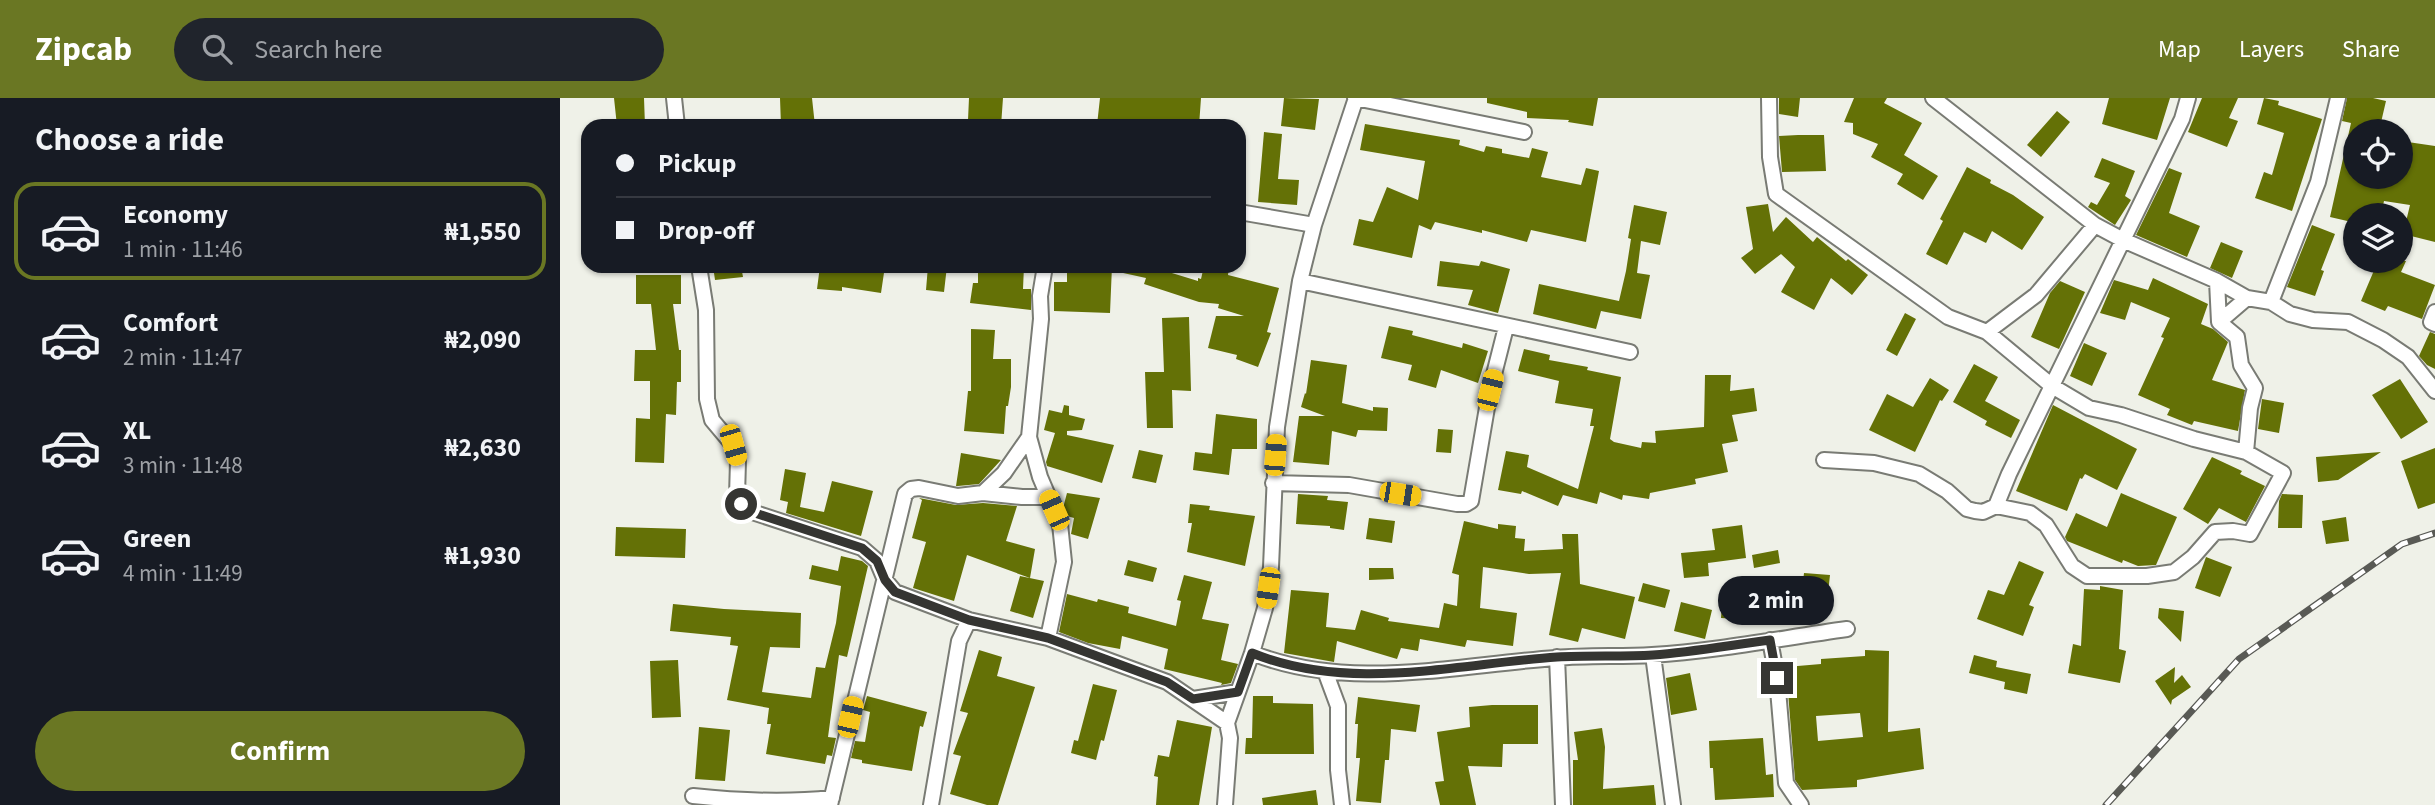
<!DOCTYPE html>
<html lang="en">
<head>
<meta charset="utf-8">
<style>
  :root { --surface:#171b24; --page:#20242c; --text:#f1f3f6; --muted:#9ea1a6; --line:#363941; --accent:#6a7723 }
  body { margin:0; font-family:"Source Sans 3",sans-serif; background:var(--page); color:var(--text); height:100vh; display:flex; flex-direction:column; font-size:26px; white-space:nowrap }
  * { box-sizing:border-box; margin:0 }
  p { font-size:23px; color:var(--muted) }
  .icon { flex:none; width:38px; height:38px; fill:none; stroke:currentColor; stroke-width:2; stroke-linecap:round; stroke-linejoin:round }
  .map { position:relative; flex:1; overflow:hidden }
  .sheet { display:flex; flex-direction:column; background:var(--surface); width:560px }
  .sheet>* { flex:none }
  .hud { position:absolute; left:21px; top:21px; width:665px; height:154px; border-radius:21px; box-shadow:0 2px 5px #0004; display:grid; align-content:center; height:154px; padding:0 35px; background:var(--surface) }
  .buttons { position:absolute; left:1783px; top:21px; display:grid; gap:14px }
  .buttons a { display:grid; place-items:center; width:70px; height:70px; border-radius:50%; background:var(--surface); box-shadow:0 2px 5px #0004; font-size:35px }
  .end { position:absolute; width:32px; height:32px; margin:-16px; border:9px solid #353532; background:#fff; box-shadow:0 0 0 4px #fff }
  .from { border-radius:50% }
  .bubble { position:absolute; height:49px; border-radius:24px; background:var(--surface); box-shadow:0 2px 5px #0004; font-size:23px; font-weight:700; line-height:49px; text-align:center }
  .car { position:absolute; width:21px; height:42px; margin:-21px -10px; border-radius:9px; box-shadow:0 0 5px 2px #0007; background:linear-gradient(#f5c518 24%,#345 0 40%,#f5c518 0 76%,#345 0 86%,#f5c518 0) }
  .hud b { display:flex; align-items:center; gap:24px; height:66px; font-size:26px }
  .hud b+b { border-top:2px solid var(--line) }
  .hud i { width:18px; height:18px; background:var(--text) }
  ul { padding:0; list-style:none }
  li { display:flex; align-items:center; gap:21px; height:98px; margin:0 14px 10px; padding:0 21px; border:4px solid transparent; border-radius:21px }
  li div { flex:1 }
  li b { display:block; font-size:26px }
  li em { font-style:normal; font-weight:700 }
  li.current { border-color:var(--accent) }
  li>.icon { width:63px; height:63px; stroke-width:1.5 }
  h2 { padding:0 35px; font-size:32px; line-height:84px }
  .cta { display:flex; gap:14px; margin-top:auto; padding:14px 35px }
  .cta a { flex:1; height:80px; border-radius:42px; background:var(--accent); color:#fff; font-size:28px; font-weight:700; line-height:80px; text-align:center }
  header { display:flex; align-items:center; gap:42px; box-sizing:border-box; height:98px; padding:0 35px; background:var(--accent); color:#fff }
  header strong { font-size:33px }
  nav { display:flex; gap:38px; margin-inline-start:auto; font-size:24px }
  .search { width:490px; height:63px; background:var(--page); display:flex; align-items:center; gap:18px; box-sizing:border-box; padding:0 24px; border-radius:38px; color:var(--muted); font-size:26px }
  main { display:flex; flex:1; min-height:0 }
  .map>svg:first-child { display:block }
</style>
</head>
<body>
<header>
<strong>Zipcab</strong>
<div class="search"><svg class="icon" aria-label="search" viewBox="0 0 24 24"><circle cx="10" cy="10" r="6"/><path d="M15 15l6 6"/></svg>Search here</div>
<nav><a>Map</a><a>Layers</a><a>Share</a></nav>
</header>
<main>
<section class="sheet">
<h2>Choose a ride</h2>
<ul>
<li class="current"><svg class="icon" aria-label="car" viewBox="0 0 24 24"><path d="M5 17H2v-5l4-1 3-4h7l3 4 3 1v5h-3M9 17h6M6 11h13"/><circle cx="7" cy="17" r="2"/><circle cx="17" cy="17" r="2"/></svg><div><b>Economy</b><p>1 min · 11:46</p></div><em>₦1,550</em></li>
<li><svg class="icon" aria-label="car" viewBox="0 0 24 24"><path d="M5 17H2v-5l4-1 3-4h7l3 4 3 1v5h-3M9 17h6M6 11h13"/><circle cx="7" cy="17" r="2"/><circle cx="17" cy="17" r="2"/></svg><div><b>Comfort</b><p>2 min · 11:47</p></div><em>₦2,090</em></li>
<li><svg class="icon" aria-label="car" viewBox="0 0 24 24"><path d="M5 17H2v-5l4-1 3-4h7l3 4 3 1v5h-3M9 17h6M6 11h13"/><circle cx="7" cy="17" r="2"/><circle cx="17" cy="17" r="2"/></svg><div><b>XL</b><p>3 min · 11:48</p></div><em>₦2,630</em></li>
<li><svg class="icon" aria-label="car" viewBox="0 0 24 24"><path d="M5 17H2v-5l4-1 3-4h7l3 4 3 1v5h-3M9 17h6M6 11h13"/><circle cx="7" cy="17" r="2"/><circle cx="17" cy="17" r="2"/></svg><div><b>Green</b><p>4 min · 11:49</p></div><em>₦1,930</em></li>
</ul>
<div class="cta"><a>Confirm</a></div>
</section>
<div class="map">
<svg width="1875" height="707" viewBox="0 0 1875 707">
  <rect width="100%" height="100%" fill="#eff1e8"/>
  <path fill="#647106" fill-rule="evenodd" d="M54,0H84L85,28H57Z
    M220,0H252L255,28H221Z
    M409,0H443L441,28H420L421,22H408Z
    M540,0H641L639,28L567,25V27H537Z
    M724,0L759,1L755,32L721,28Z
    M927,0H1038L1033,28L1008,24L1009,22L967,20V14L927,5Z
    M1219,0H1240L1238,19L1219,16Z
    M1294,0H1327L1324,5L1362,25L1344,57L1378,78L1363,102L1337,86L1343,76L1311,59L1318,46L1293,36V25L1284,24Z
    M1549,0H1610L1597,42L1542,26Z
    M1642,0H1678L1669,20L1678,23L1667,49L1628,34Z
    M1704,0L1719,3L1718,7L1762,21L1732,113L1695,100L1704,74L1712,77L1724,35L1697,26Z
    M1787,0H1813L1826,3L1819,33H1796V79H1841V43L1875,48V144L1843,136L1850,107L1824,103L1821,117H1796V125L1770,119L1791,25L1782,23Z
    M1497,13L1510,24L1481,59L1467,47Z
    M805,26L900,42L899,47L924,54L926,48L942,51V55L969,60L972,50L988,54L981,79L1021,87L1026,70L1039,73L1026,144L971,132L967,144L922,132V135L875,124L871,132L859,127L852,160L793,147L799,121L813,124L827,89L858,102L865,63L800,52Z
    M704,34L722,36L718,81L739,82L737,107L698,104Z
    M1238,37H1264L1266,73L1222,74L1219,38Z
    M1542,60L1575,73L1565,98L1571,102L1555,127L1528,109L1531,104L1537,107L1550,85L1534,79Z
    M1407,69L1431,82L1430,85L1453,97L1484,119L1462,152L1432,133L1426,145L1404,134L1387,167L1366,156L1383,123L1380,121Z
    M1609,70L1622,75L1609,115L1640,128L1627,159L1576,137Z
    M1208,106L1213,134L1226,119L1253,144L1257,139L1286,163L1288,161L1308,177L1292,197L1271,180L1254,212L1221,194L1235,169L1221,156L1195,176L1181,160L1193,151L1186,109Z
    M1074,107L1107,114L1100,147L1081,143L1077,175L1090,177L1081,221L1041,213L1036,231L973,216L979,186L1059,203L1066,173L1071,141L1068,140Z
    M1752,127L1775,136L1761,172L1764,173L1755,198L1727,189Z
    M1661,144L1683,153L1672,180L1650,170Z
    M880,163L919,168L921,163L950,171L938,215L908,207L913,192L877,188Z
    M1818,163H1846L1841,174L1875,187L1862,221L1828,208L1825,213L1801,203Z
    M153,168H181L183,179L155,182Z
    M260,168H325L321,195L282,189V193L257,191Z
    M368,168H387L384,194L366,192Z
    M418,168H464L463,191H471V212L410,205L413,185H418Z
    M507,168H552L550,215L494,213V184H507Z
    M555,168H589L638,183V180L641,181L644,168H669L668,177L719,190L707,234L711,235L698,269L676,261L677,257L648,250L656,218H684L658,210L659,206L639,204L584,186L586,180L554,173Z
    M76,177H121V206H113L119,252H121V284H117L116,317L106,316L104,365L75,364L76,320L90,321V283H74L75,252H96L91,206H76Z
    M1593,180L1648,206L1641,226L1653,231L1668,244L1652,282L1685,292L1678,333L1634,323L1632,327L1607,317L1610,311L1578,297L1604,240L1601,239L1610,220L1571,204L1565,222L1540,215L1554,182L1588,192Z
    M1500,183L1525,194L1499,251L1471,239L1490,195Z
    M1345,215L1356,221L1337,258L1326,252Z
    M629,219L631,293L612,292L613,330H587L585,274H604L602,220Z
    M829,228L853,233L852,237L902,250L903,245L928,253L918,285L881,272L876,290L848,282L852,267L821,260Z
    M411,231L435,232L433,261H451V289L448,308H446L444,336L404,333L408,293H411Z
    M1870,234L1875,236V271L1867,267L1859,258Z
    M1524,245L1547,255L1532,288L1510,278Z
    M964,251L990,257L989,262L1028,269L1027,272L1061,279L1050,341L1054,344L1081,350L1082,344L1096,345L1095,333L1144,329L1145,277H1171L1170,293L1194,290L1197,313L1172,317L1178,343L1162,346L1168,374L1135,381L1136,386L1090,395L1089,401L1063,397L1062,402L1040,394L1037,406L1003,397L998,408L962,393L961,396L938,392L946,353L969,357L967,369L1018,391L1034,328H1030L1033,311L995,305L999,283L958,273Z
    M751,262L787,267L782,305L813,313V309L828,310L827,333L798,332L796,339L772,333L769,367L733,364L739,318H765L741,309L745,295L746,296Z
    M1414,266L1438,279L1425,303L1460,322L1451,340L1425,327L1427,323L1393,304Z
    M1370,280L1389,292L1382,303L1380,302L1355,354L1309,332L1327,296L1353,309Z
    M1840,281L1868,324L1841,341L1812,297Z
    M1702,301L1724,305L1719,335L1698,331Z
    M504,307L509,308V317L525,321L522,332L507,333V337L554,347L542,385L487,368L486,364L495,335L484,332L489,312L502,315Z
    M1493,307L1577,351L1557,392L1525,376L1522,381L1520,380L1507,413L1456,393Z
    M656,316L697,321V351H672L669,377L633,372L635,354L652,356Z
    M878,331L893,332L891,355L876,354Z
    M1875,350V405L1858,411L1841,363Z
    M579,352L603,357L596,385L572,380Z
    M1821,354L1778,382L1758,384L1756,359Z
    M401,355L441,362L419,386L398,388H396Z
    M1652,359L1682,373L1680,376L1705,388L1686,424L1659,410L1648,426L1623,411Z
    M225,371L246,375L240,409L264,414L272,383L313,393L301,438L226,415L228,404L220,402Z
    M507,395L540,400L528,441L511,436L514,420L507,418L503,410Z
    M1561,395L1617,419L1596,467L1578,468L1563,462L1562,465L1507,443L1505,439L1516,415L1547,429Z
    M738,396L768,398L767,402L788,404L784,432L770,430V428L736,426Z
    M1722,396L1743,397L1742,430H1718L1719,403Z
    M359,400L396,407L423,405L457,408L446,443L475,451L470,480L407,457L394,503L353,490L366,444L352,440L362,402Z
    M630,406L650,408L649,412L695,418L685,468L627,454L632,425H628Z
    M1786,419L1789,443L1766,446L1762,423Z
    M809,420L835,423L832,445L806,441Z
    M904,423L938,431V426L956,428L955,440L965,441L964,453L1003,451L1002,436H1018L1020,486L1075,499L1065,541L1022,530L1018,544L989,537L1001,475L969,476L923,469L920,510L957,515L953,548L907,542L905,549L860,541L858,553L841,550L837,561L777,543L774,564L724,555L731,492L769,495L766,529L795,532L801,512L829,520L828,523L879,530L884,505L897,508L899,477L892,475Z
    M1182,427L1186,460L1148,465L1149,478L1124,480L1121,455L1155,452L1152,431Z
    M56,429L126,431L125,460L55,458Z
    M1218,452L1220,465L1194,470L1192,457Z
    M281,458L302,463L308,468L287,559L279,557L268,639L276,640L272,658L267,657L265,666L206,656L211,626H207L209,610L167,602L178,548L170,547L171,539L110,533L113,506L164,511L241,515L240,550L210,549L202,594L251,600L256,569L265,570L276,525L281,488L249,481L252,467L278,473Z
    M1646,459L1672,469L1660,499L1635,490Z
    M568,462L597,470L593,484L564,477Z
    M1459,463L1484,474L1469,507L1474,509L1463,538L1417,521L1428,492L1444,497Z
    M809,470H833L834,481L809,482Z
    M1244,475L1270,477L1267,504L1241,501Z
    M624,477L652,484L642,521L669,526L661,562L678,566L671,585L661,587L662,585L604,571L608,551L562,538L560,551L528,545L499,534L507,496L537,504L538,501L569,509L568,515L616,528L621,503L617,502Z
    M460,478L484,483L473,520L450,513Z
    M1083,485L1110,492L1105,510L1078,503Z
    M1540,488L1563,492L1559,551L1566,553L1560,585L1508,575L1513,546L1521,548L1524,491L1540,492Z
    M1163,490L1197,492L1195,522L1161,520Z
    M1121,504L1152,512L1145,541L1114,533Z
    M1599,510L1624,513L1621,544L1598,520Z
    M419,552L442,559L437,578L475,589L438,707H427L390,696L401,658L393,656L408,615L400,613Z
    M1305,552L1329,553L1328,634L1360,630L1364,671L1297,682V689L1242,692L1235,682L1226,569L1261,566V561L1305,558ZM1300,615L1303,639L1258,643L1256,618Z
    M1414,557L1437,563L1436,569L1471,576L1467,596L1444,591L1445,584L1409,575Z
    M118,562L121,619L92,620L90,563Z
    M1615,569L1614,585L1622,577L1631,589L1612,602L1611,607L1595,583Z
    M1130,575L1137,612L1111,617L1106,580Z
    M533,586L557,592L544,643L541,642L536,662L511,655L514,642L518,643Z
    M307,598L367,614L363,629L360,628L352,673L302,665V662L291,660L295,643L305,644L310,614L303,612Z
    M693,598H713V605L753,606L754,656H685L686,640H692Z
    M798,599L860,607L856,634L831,631L829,662H825L821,705L796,703L800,660H796L798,626H795Z
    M932,607H978V646H943L942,669L908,668L916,707H880L875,684L884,683L877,634L910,629L909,609Z
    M617,622L652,629L639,707H596L598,679L594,678L598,657L609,659Z
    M139,629L170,632L165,683L135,681Z
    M1042,630L1045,649L1043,691L1094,687L1096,707H1013V662H1018L1014,634Z
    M1203,640L1206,677L1213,676L1214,699L1155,702L1153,670H1150L1149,643Z
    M756,692L758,707H703L702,700Z"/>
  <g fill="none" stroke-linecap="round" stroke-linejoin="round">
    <g stroke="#797b74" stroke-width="18">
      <path id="street" d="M114,0L117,28
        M795,0L964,34
        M1209,0L1210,59L1216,96L1388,219L1427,234L1492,288L1529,310L1561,317L1634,341L1686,354L1723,375L1690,436L1673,433L1655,434L1633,459L1614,474L1587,478H1527L1512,468L1486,427L1470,415L1436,408L1423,414L1415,413L1407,411L1387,393L1359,376L1314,365L1264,362
        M1373,0L1535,127L1563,142L1657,183L1687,200L1711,204L1730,216L1753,222L1788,224L1823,242L1848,259L1875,293
        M679,114L754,127
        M139,168L146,212L147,301L152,322L173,347L178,363L177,398L186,412L302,450L317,463L325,482L335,494L409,522L488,540L607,584L667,625
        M485,168L480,198L481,221L469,339L480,379L500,426L504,464L488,540
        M740,183L1070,254
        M1657,183L1659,224L1677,239L1681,267L1695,290L1690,310L1686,354
        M1711,204L1758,84L1778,0
        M1875,214L1871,224L1875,226
        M1659,224L1687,200
        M1427,234L1476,197L1535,127
        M713,385L789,387L897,406H906L911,403L930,292L946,229
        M423,395L444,375L469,339
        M1436,408L1449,376L1622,21L1628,0
        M1210,542L1217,580L1226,685L1241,707
        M692,555C790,594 895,567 996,560C1028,557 1060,559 1092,557C1157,553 1222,540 1287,531
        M1093,557L1113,707
        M997,559L1003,707
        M765,573L778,608V672L782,707
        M633,601L678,594
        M133,698C180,703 225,705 272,700
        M270,707L345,396L351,391L359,390L398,398L423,395L462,399H488
        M371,707L399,543L409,522
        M665,707L670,640L667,625L692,555L705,510L711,469L717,329L740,183L754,127L796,0"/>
    </g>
    <use href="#street" stroke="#fff" stroke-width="14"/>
    <g stroke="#595a55" stroke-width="7">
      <path id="rail" d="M1546,707L1679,561L1842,446L1875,435"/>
    </g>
    <use href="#rail" stroke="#fff" stroke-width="4.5" stroke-dasharray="13" stroke-linecap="butt"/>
  </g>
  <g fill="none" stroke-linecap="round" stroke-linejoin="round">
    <path stroke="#353532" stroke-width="9" d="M181,406L186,412L302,450L317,463L325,482L335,494L409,522L488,540L607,584L633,601L678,594L692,555C790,595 896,566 997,559C1029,557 1062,559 1093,557C1132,554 1171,547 1210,542L1217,580"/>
  </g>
</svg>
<div class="buttons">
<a><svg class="icon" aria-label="locate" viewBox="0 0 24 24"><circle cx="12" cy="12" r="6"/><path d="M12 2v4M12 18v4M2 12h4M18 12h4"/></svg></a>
<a><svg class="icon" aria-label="layers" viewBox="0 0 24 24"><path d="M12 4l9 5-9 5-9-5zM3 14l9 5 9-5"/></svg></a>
</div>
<i class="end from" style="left:181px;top:406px"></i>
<i class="end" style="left:1217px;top:580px"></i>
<div class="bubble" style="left:1158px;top:478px;width:116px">2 min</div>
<i class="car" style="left:930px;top:292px;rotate:14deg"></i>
<i class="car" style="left:173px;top:347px;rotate:164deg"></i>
<i class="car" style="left:715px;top:357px;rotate:4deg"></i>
<i class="car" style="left:840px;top:396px;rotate:99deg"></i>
<i class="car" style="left:494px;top:412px;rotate:336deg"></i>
<i class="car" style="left:708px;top:490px;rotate:188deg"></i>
<i class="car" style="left:290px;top:619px;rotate:13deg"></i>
<div class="hud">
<b><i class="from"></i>Pickup</b>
<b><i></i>Drop-off</b>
</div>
</div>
</main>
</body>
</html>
